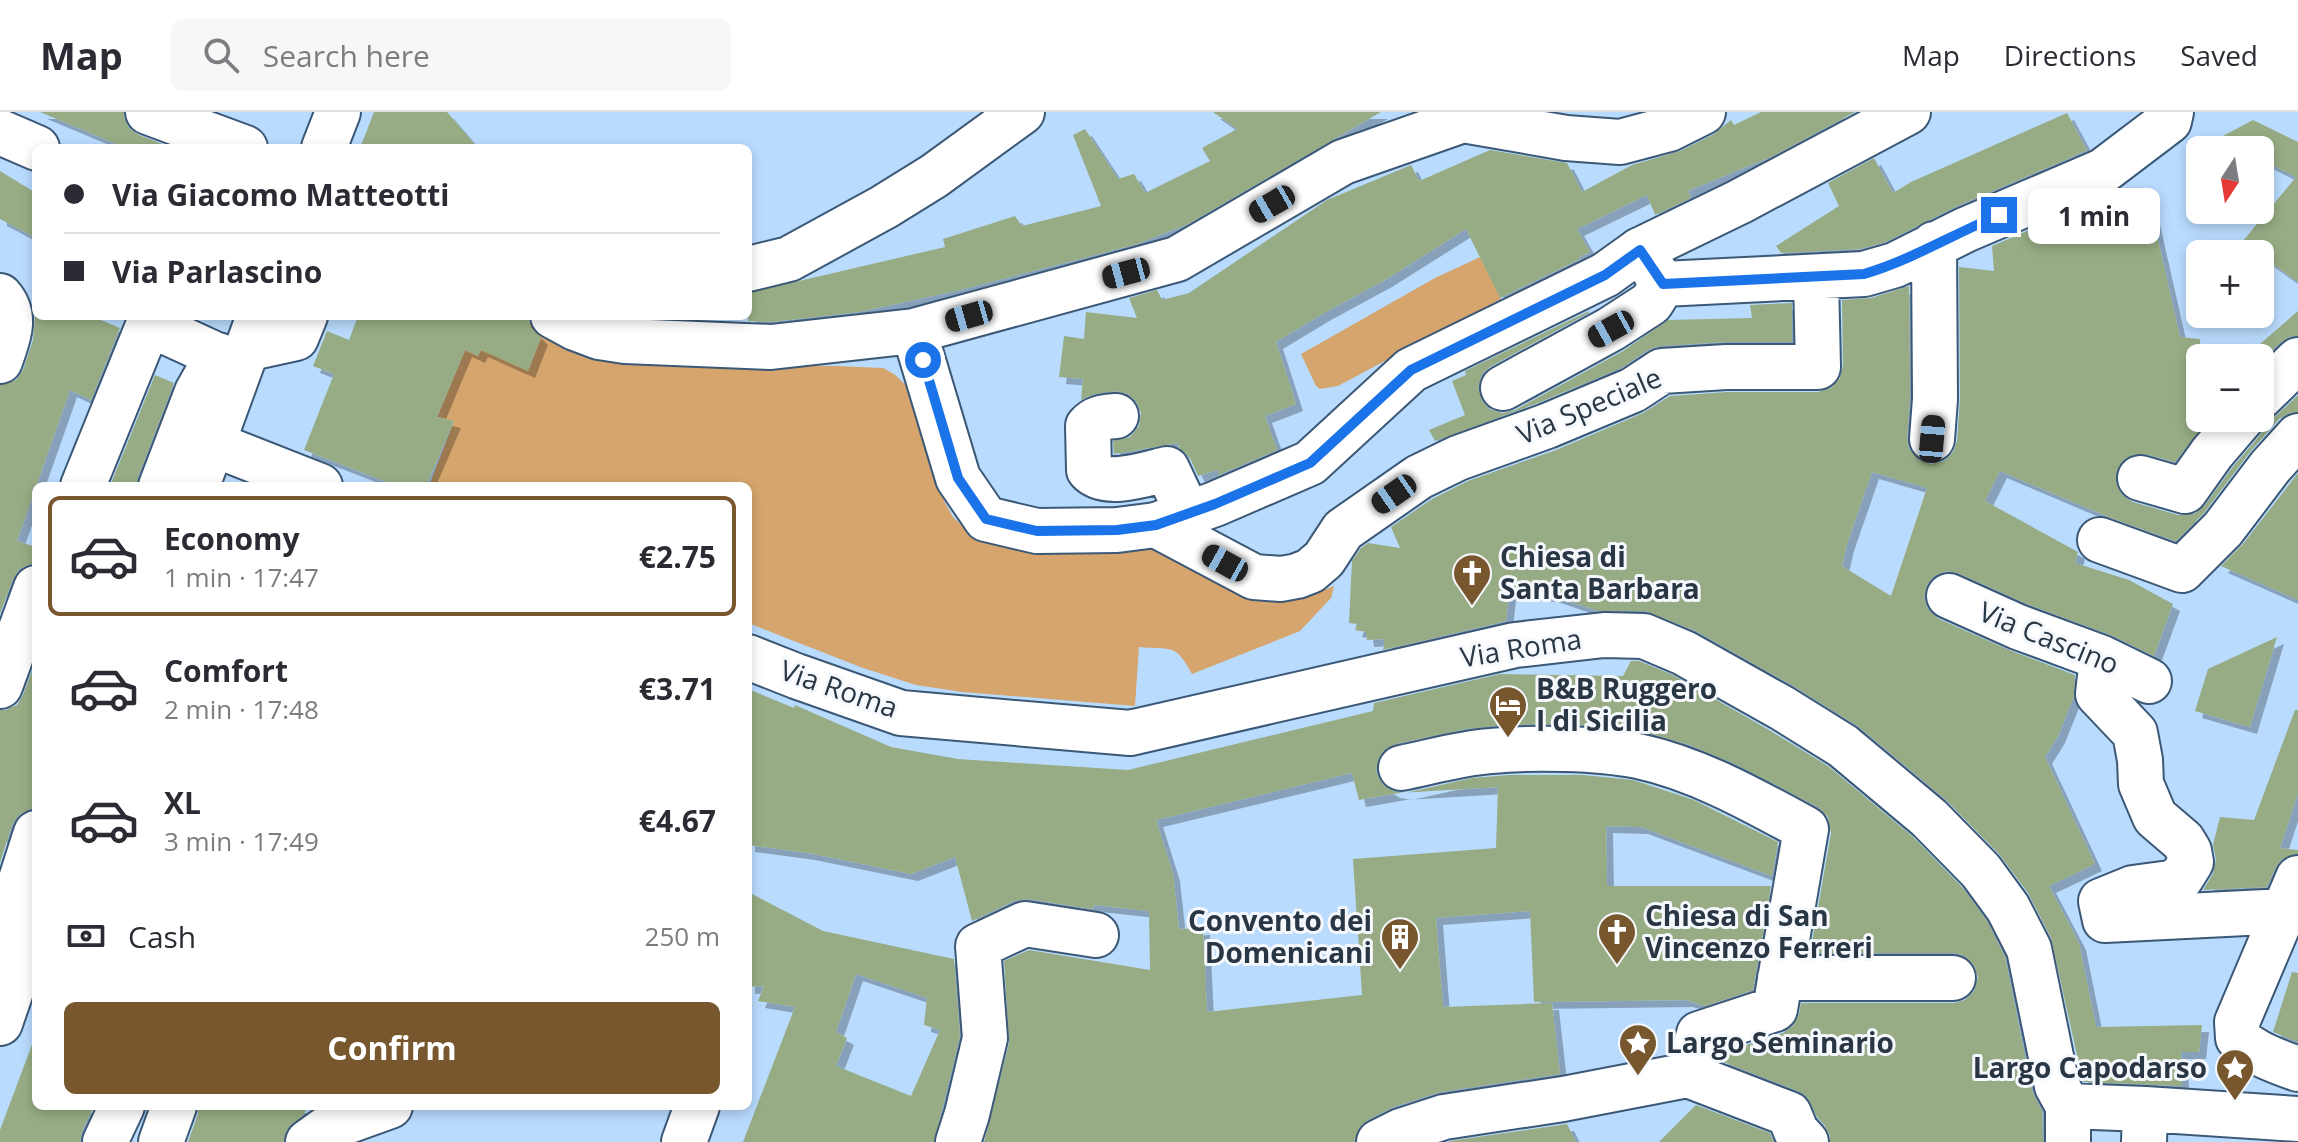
<!DOCTYPE html>
<html lang="en">
<head>
<meta charset="utf-8">
<style>
  :root { --surface:#fff; --page:#f7f7f7; --text:#2b2b33; --muted:#7c7c81; --line:#e1e1e2; --accent:#78572e }
  body { margin:0; font-family:"Open Sans",sans-serif; background:var(--page); color:var(--text); height:100vh; display:flex; flex-direction:column; font-size:30px; white-space:nowrap }
  * { box-sizing:border-box; margin:0 }
  p { font-size:26px; color:var(--muted) }
  .icon { flex:none; width:44px; height:44px; fill:none; stroke:currentColor; stroke-width:2; stroke-linecap:round; stroke-linejoin:round }
  .map { position:relative; flex:1; overflow:hidden }
  .drawer { position:absolute; left:32px; top:370px; width:720px; height:628px; display:flex; flex-direction:column; background:var(--surface); border-radius:12px; box-shadow:0 4px 12px #0003 }
  .drawer>* { flex:none }
  .hud { position:absolute; left:32px; top:32px; width:720px; height:176px; border-radius:12px; box-shadow:0 4px 12px #0003; display:grid; align-content:center; height:176px; padding:0 32px; background:var(--surface) }
  .needle { width:52px; rotate:192deg }
  .tools { position:absolute; left:2186px; top:24px; display:grid; gap:16px }
  .tools a { display:grid; place-items:center; width:88px; height:88px; border-radius:12px; background:var(--surface); box-shadow:0 4px 12px #0003; font-size:40px }
  .end { position:absolute; width:36px; height:36px; margin:-18px; border:10px solid #1a73e8; background:#fff; box-shadow:0 0 0 4px #fff }
  .from { border-radius:50% }
  .bubble { position:absolute; height:56px; border-radius:12px; background:var(--surface); box-shadow:0 4px 12px #0003; font-size:26px; font-weight:700; line-height:56px; text-align:center }
  .car { position:absolute; width:24px; height:48px; margin:-24px -12px; border-radius:10px; box-shadow:0 0 6px 2px #0007; background:linear-gradient(#222 24%,#8ab4d8 0 40%,#222 0 76%,#8ab4d8 0 86%,#222 0) }
  .hud b { display:flex; align-items:center; gap:28px; height:76px; font-size:30px }
  .hud b+b { border-top:2px solid var(--line) }
  .hud i { width:20px; height:20px; background:var(--text) }
  ul { padding:14px 0 0; list-style:none }
  li { display:flex; align-items:center; gap:24px; height:120px; margin:0 16px 12px; padding:0 16px; border:4px solid transparent; border-radius:12px }
  li div { flex:1 }
  li b { display:block; font-size:30px }
  li em { font-style:normal; font-weight:700 }
  li.active { border-color:var(--accent) }
  li>.icon { width:72px; height:72px; stroke-width:1.5 }
  .pay { display:flex; align-items:center; gap:20px; height:88px; padding:0 32px; font-size:30px }
  .pay p { margin-inline-start:auto }
  .cta { display:flex; gap:16px; margin-top:auto; padding:16px 32px }
  .cta a { flex:1; height:92px; border-radius:12px; background:var(--accent); color:#fff; font-size:32px; font-weight:700; line-height:92px; text-align:center }
  header { display:flex; align-items:center; gap:48px; box-sizing:border-box; height:112px; padding:0 40px; background:var(--surface); border-bottom:2px solid var(--line) }
  header strong { font-size:38px }
  nav { display:flex; gap:44px; margin-inline-start:auto; font-size:28px }
  .search { width:560px; height:72px; background:var(--page); display:flex; align-items:center; gap:20px; box-sizing:border-box; padding:0 28px; border-radius:12px; color:var(--muted); font-size:30px }
  .map>svg:first-child { display:block }
</style>
</head>
<body>
<header>
<strong>Map</strong>
<div class="search"><svg class="icon" aria-label="search" viewBox="0 0 24 24"><circle cx="10" cy="10" r="6"/><path d="M15 15l6 6"/></svg>Search here</div>
<nav><a>Map</a><a>Directions</a><a>Saved</a></nav>
</header>
<div class="map">
<svg width="2298" height="1030" viewBox="0 0 2298 1030">
  <defs>
    <filter id="shadow"><feDropShadow dx="7" dy="7" stdDeviation="0" flood-color="#0004"/></filter>
  </defs>
  <rect width="100%" height="100%" fill="#b9dbfe"/>
  <path fill="#d5a56d" d="M1480,145L1501,187L1338,274L1320,277L1316,274L1301,242L1435,166Z
    M495,204H518L587,246L656,254H836L883,256L894,262L910,277L944,389L953,405L971,422L1002,434L1026,439L1158,435L1258,486C1288,493 1306,485 1334,474L1331,486L1300,519L1192,562C1175,531 1173,538 1139,535L1135,594L962,580L916,573L863,556L748,511V374H429L454,309L437,305L465,238L478,244Z"/>
  <path fill="#97ac84" fill-rule="evenodd" filter="url(#shadow)" d="M40,0H124V5L129,16L139,23L173,36H126Z
    M374,0H447L478,36H360Z
    M1213,0H1381L1188,112L1137,132L960,178L859,200L770,210L748,209V181L945,135L943,127L1015,104L1022,114L1101,94L1073,23L1085,17L1118,67L1134,62L1145,81L1210,49L1202,36L1237,17Z
    M1761,0H1855L1773,44L1688,79L1691,86L1655,103L1647,83L1577,117L1590,140L1579,145L1580,147L1500,186L1466,117L1385,168L1324,201L1276,230L1296,292L1265,304L1277,338L1230,358L1218,363V358L1198,364L1190,346L1179,336L1178,331L1114,342L1113,329L1130,325L1139,314L1141,301L1136,289L1127,282L1115,279L1095,282L1081,288L1083,267L1059,265L1064,224L1084,227L1086,200L1137,206L1129,186L1157,178L1162,188L1189,181L1327,88L1411,53L1419,69L1490,38L1567,51L1582,80L1632,53L1680,39L1714,22L1731,8L1734,13Z
    M2067,1L2087,38L2063,49L1955,95L1886,130L1860,137L1781,141L1776,134L1839,94L1828,71L1874,46L1893,81L1911,70Z
    M2253,8L2298,30V170L2242,130L2296,65L2260,47V38H2246L2223,24Z
    M0,59L36,81V126L0,107Z
    M2149,88L2180,225L2200,227V306H2209L2175,350L2146,342H2135L2123,348L2116,360V371L2122,383L2133,390L2178,403L2194,402L2205,393L2232,356L2261,322L2267,309L2277,303L2298,283V300L2290,301L2279,307L2250,340L2204,401L2176,429L2111,406L2000,359L1985,389L2078,440L2075,451L2129,468L2173,492L2154,544L2111,523L2027,492L1958,461L1946,459L1934,464L1927,473L1924,486L1928,498L1939,507L2009,538L2075,563L2074,584L2058,624L2045,645L2095,752L2049,774L2079,831L2096,915L2202,913L2199,940H2181L2182,974L2083,970L2051,826L2028,781L1999,742L1945,687L1859,615L1795,575L1696,519L1645,499H1598L1551,483L1509,481L1506,509L1383,538L1385,527L1367,528L1366,520L1355,518L1357,512L1349,511L1352,449L1361,436L1368,431L1400,436L1391,415L1432,387L1468,369L1556,338L1643,301L1670,284L1727,280H1818L1831,276L1840,266L1843,254L1842,188L1871,186L1909,174L1910,286L1907,325L1909,337L1919,348L1931,352L1944,349L1953,340L1957,329L1960,287L1959,155L1994,159L1992,134L2043,112ZM1872,360L1927,376L1891,484L1842,454L1847,432Z
    M1792,191V230H1724L1660,234L1648,238L1621,256L1538,291L1435,329L1429,318L1465,303L1452,269L1466,263L1465,259L1589,199V201L1490,255L1482,262L1478,275L1482,289L1489,297L1502,301L1515,298L1623,239L1668,208L1752,206L1750,193Z
    M2298,199V224H2291L2281,230L2260,250V232Z
    M35,204H91L120,216L91,288L70,278L17,429L36,435V452H31L19,457L13,467L0,502V273L16,268L23,258L33,228Z
    M358,204H528L531,216L541,226L528,259L481,238L478,244L465,238L437,305L454,309L426,374H397L304,338L334,262L313,254L327,219L349,228Z
    M155,263L174,271L138,365L137,374H110Z
    M2298,361V488L2221,454L2243,432Z
    M2277,525L2250,615L2195,599L2208,557Z
    M36,548V696L30,697L19,703L12,713L0,751V598H5L17,593L23,583Z
    M1631,549H1639L1673,563L1769,618L1828,654L1912,724L1962,775L1987,809L2005,845L2032,979L2042,999L2043,1030H1830V1024L1825,1014L1817,1005L1806,984L1798,979L1721,949L1722,941L1783,921L1793,914L1799,902L1801,891H1954L1965,888L1974,879L1978,865L1974,853L1965,844L1954,841H1810L1831,721L1828,705L1818,695L1735,652L1690,633L1644,620L1607,614L1565,612L1506,613L1465,617L1395,632L1384,638L1378,648L1376,660L1383,673L1393,679L1405,681L1472,666L1509,663H1583L1633,668L1694,688L1778,730L1772,764L1641,715L1606,714L1607,774H1771L1753,878L1705,894L1686,888L1534,890L1530,799L1436,806L1443,895L1552,891L1560,962L1440,980L1393,995L1368,1008L1359,1016L1354,1030H984L1009,931L1004,849L1029,838L1150,858L1149,799L1094,793L1093,797L1028,787L1014,789L972,809L955,745L911,762L808,741L748,733V577L794,596L795,593L891,635L958,647L1128,658L1373,599L1374,591L1500,562L1623,564ZM1352,661L1359,688L1399,681L1498,675L1496,736L1353,747L1362,883L1207,900L1203,816L1179,817L1173,762L1156,708Z
    M2295,598H2298V681L2280,736L2298,738V742L2282,747L2275,756L2267,775L2203,778L2213,762L2216,747L2213,733L2220,705L2254,708Z
    M748,780L823,819L954,847L960,924L934,1030H743L795,895L758,889L764,874L748,875ZM856,862L927,886L924,913L940,918L911,984L836,954L847,926L836,920Z
    M2292,860L2298,861V930L2273,920Z
    M33,930L36,931V994H94L82,1019L80,1030H0V1018Z
    M1696,993L1770,1021L1774,1030H1659Z
    M198,994H308L303,1003L286,1019L283,1030H188L198,1002Z
    M1567,1012L1576,1030H1448L1450,1029Z"/>
  <g fill="none" stroke-linecap="round" stroke-linejoin="round">
    <g stroke="#3b5876" stroke-width="48">
      <path id="minor" d="M148,0L245,36
        M0,20L37,36
        M1640,138L1663,172L1864,162L1895,153L1965,118L2103,59L2169,9L2171,0
        M748,157L789,147L884,95L934,64L1022,0
        M0,184C18,204 8,226 0,249
        M149,212L240,254
        M1503,276L1611,217L1651,191L1663,172
        M2260,285L2298,248
        M1116,304C1105,305 1096,305 1088,314L1089,358C1105,376 1146,362 1167,357L1188,402
        M1932,327L1935,287L1934,132
        M213,332L320,374
        M2140,366L2185,379L2212,341L2242,306
        M83,374L152,204
        M161,374L197,280L218,243
        M1156,413L1254,465L1281,467L1297,464L1310,459L1324,447L1343,418L1419,365L1458,346L1547,314L1633,278L1662,259L1726,255H1818L1816,166
        M2100,428L2182,458L2223,417L2270,355L2298,324
        M1949,484L2018,515L2102,546L2149,569
        M748,545L796,564L901,601L1130,621L1515,533L1604,523L1644,524L1684,541L1782,596L1843,634L1929,706L1981,759L2008,796L2029,837L2057,974L2068,994
        M2102,546L2098,582L2135,621L2140,648L2141,672L2155,705L2183,729L2189,739L2191,750L2181,766L2170,771L2133,776L2101,789L2105,808L2286,799
        M0,574L36,476
        M1401,656C1431,650 1461,641 1491,639C1532,635 1598,636 1638,644C1698,657 1753,688 1806,717L1775,897L1699,922L1688,963
        M2298,766L2237,910L2238,926C2255,942 2276,949 2298,957
        M12,859L17,780L36,721
        M1780,866H1953
        M1688,963L1789,1002L1796,1019L1806,1030
        M2145,997L2298,1007
        M105,1030L122,994
        M161,1030L174,994
        M308,1030L326,1017L390,994
        M684,1030L697,994
        M958,1030L967,1002L985,926L978,834L1025,812L1096,823
        M1379,1030L1401,1019L1444,1005L1563,987L1688,963
        M2068,1030V994L2145,997L2144,1030"/>
    </g>
    <g stroke="#3b5876" stroke-width="48">
      <path id="major" d="M324,36L338,0
        M553,204L575,216L599,225L625,229L771,235L914,219L1177,147L1343,50L1463,8L1566,26L1620,30L1669,17L1703,0
        M914,219L958,366L986,407L1037,419L1117,418L1156,413L1215,392L1310,351L1411,258L1605,163L1640,138L1739,90L1908,0
        M246,237L296,226L305,204
        M197,374L259,204
        M0,911L36,806"/>
    </g>
    <use href="#minor" stroke="#fff" stroke-width="44"/>
    <use href="#major" stroke="#fff" stroke-width="44"/>
  </g>
  <g fill="none" stroke-linecap="round" stroke-linejoin="round">
    <path stroke="#1a73e8" stroke-width="10" d="M923,248L958,366L986,407L1037,419L1117,418L1156,413L1215,392L1310,351L1411,258L1605,163L1640,138L1663,172L1864,162C1911,148 1954,122 1999,103"/>
  </g>
  <defs>
    <g id="church-pin" transform="scale(2)"><path d="M0 17L-7.5 6A9.5 9.5 0 1 1 7.5 6Z" fill="#78572e" stroke="#f5f8fc"/><path d="M-1.2-6h2.4v3.5h3.3v2.4h-3.3V6h-2.4V-.1h-3.3v-2.4h3.3Z" fill="#fff"/></g>
    <g id="hotel-pin" transform="scale(2)"><path d="M0 17L-7.5 6A9.5 9.5 0 1 1 7.5 6Z" fill="#78572e" stroke="#f5f8fc"/><path d="M-6-4.5h1.5V1H6V5H4.5V3h-9V5H-6ZM-4 0a1.8 1.8 0 1 1 3.6 0ZM.5 0V-2.5h3Q6-2.5 6 0Z" fill="#fff"/></g>
    <g id="building-pin" transform="scale(2)"><path d="M0 17L-7.5 6A9.5 9.5 0 1 1 7.5 6Z" fill="#78572e" stroke="#f5f8fc"/><path d="M-4-6H4V6H1V3H-1V6H-4ZM-2.5-4.3h1.7v1.8h-1.7ZM.8-4.3h1.7v1.8H.8ZM-2.5-1h1.7V.8h-1.7ZM.8-1h1.7V.8H.8Z" fill="#fff"/></g>
    <g id="sight-pin" transform="scale(2)"><path d="M0 17L-7.5 6A9.5 9.5 0 1 1 7.5 6Z" fill="#78572e" stroke="#f5f8fc"/><path d="M0-6L1.8-2.2L6-1.7L2.9 1.2L3.7 5.4L0 3.3L-3.7 5.4L-2.9 1.2L-6-1.7L-1.8-2.2Z" fill="#fff"/></g>
  </defs>
  <g fill-rule="evenodd">
    <use href="#church-pin" x="1472" y="461"/>
    <use href="#hotel-pin" x="1508" y="593"/>
    <use href="#church-pin" x="1617" y="820"/>
    <use href="#building-pin" x="1400" y="825"/>
    <use href="#sight-pin" x="1638" y="931"/>
    <use href="#sight-pin" x="2235" y="956"/>
  </g>
  <g text-anchor="middle" stroke-width="6" stroke-linejoin="round" paint-order="stroke">
    <g font-size="28" fill="#293643" stroke="#f5f8fc">
      <text transform="translate(1589 294) rotate(-23)" y="10">Via Speciale</text>
      <text transform="translate(2049 526) rotate(22)" y="10">Via Cascino</text>
      <text transform="translate(1521 536) rotate(-9)" y="10">Via Roma</text>
      <text transform="translate(839 577) rotate(19)" y="10">Via Roma</text>
    </g>
    <g font-size="28" font-weight="bold" fill="#293643" stroke="#f5f8fc" text-anchor="start">
      <text x="1500" y="455">Chiesa di<tspan x="1500" dy="32">Santa Barbara</tspan></text>
      <text x="1536" y="587">B&amp;B Ruggero<tspan x="1536" dy="32">I di Sicilia</tspan></text>
      <text x="1645" y="814">Chiesa di San<tspan x="1645" dy="32">Vincenzo Ferreri</tspan></text>
      <text x="1372" y="819" text-anchor="end">Convento dei<tspan x="1372" dy="32">Domenicani</tspan></text>
      <text x="1666" y="941">Largo Seminario</text>
      <text x="2207" y="966" text-anchor="end">Largo Capodarso</text>
    </g>
  </g>
</svg>
<div class="tools">
<a><svg class="needle" viewBox="-14 -14 28 28"><path d="M0-13l5 13h-10z" fill="#e53935"/><path d="M0 13l5-13h-10z" fill="#7c7c81"/></svg></a>
<a>+</a>
<a>−</a>
</div>
<i class="end from" style="left:923px;top:248px"></i>
<i class="end" style="left:1999px;top:103px"></i>
<div class="bubble" style="left:2028px;top:76px;width:132px">1 min</div>
<i class="car" style="left:1272px;top:92px;rotate:240deg"></i>
<i class="car" style="left:1126px;top:161px;rotate:255deg"></i>
<i class="car" style="left:969px;top:204px;rotate:254deg"></i>
<i class="car" style="left:1611px;top:217px;rotate:241deg"></i>
<i class="car" style="left:1932px;top:327px;rotate:5deg"></i>
<i class="car" style="left:1394px;top:382px;rotate:235deg"></i>
<i class="car" style="left:1225px;top:451px;rotate:299deg"></i>
<div class="hud">
<b><i class="from"></i>Via Giacomo Matteotti</b>
<b><i></i>Via Parlascino</b>
</div>
<section class="drawer">
<ul>
<li class="active"><svg class="icon" aria-label="car" viewBox="0 0 24 24"><path d="M5 17H2v-5l4-1 3-4h7l3 4 3 1v5h-3M9 17h6M6 11h13"/><circle cx="7" cy="17" r="2"/><circle cx="17" cy="17" r="2"/></svg><div><b>Economy</b><p>1 min · 17:47</p></div><em>€2.75</em></li>
<li><svg class="icon" aria-label="car" viewBox="0 0 24 24"><path d="M5 17H2v-5l4-1 3-4h7l3 4 3 1v5h-3M9 17h6M6 11h13"/><circle cx="7" cy="17" r="2"/><circle cx="17" cy="17" r="2"/></svg><div><b>Comfort</b><p>2 min · 17:48</p></div><em>€3.71</em></li>
<li><svg class="icon" aria-label="car" viewBox="0 0 24 24"><path d="M5 17H2v-5l4-1 3-4h7l3 4 3 1v5h-3M9 17h6M6 11h13"/><circle cx="7" cy="17" r="2"/><circle cx="17" cy="17" r="2"/></svg><div><b>XL</b><p>3 min · 17:49</p></div><em>€4.67</em></li>
</ul>
<div class="pay"><svg class="icon" aria-label="cash" viewBox="0 0 24 24"><path d="M3 7h18v10H3z"/><circle cx="12" cy="12" r="2"/></svg>Cash<p>250 m</p></div>
<div class="cta"><a>Confirm</a></div>
</section>
</div>
</body>
</html>
